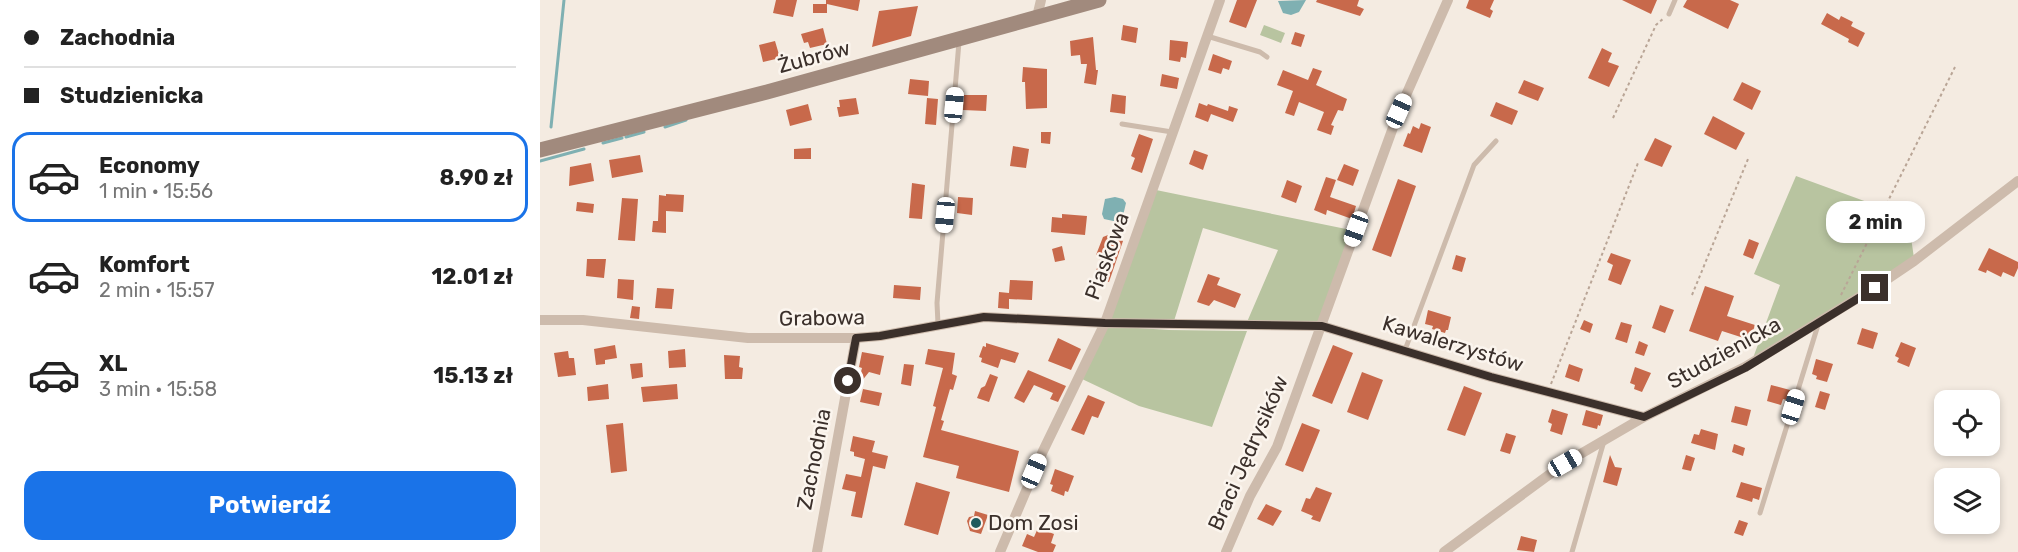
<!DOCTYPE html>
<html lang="pl">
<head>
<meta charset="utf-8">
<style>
  :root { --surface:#fff; --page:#f6f6f6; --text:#222; --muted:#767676; --line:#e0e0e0; --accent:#1a73e8 }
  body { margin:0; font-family:Rubik,sans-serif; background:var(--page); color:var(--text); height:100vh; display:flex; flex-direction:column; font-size:22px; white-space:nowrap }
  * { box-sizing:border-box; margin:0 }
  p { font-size:20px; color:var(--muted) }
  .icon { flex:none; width:33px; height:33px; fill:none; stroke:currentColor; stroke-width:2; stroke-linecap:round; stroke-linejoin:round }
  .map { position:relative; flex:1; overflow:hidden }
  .details { display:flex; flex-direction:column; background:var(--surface); width:540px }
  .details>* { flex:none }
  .guide { display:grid; align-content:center; height:132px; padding:0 24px; background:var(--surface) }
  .tools { position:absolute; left:1394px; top:390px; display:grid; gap:12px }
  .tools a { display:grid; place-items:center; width:66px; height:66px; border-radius:12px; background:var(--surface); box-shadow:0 3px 9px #0003; font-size:30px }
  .end { position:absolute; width:27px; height:27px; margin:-14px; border:8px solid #3b302b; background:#fff; box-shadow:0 0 0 3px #fff }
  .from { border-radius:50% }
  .bubble { position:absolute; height:42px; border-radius:18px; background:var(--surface); box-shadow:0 3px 9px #0003; font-size:20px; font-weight:700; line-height:42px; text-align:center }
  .car { position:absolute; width:18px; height:36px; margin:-18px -9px; border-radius:8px; box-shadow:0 0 4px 2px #0007; background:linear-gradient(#fff 24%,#345 0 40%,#fff 0 76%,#345 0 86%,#fff 0) }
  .guide b { display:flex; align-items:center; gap:21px; height:57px; font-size:22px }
  .guide b+b { border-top:2px solid var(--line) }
  .guide i { width:15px; height:15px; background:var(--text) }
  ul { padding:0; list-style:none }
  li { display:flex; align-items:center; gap:18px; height:90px; margin:0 12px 9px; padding:0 12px; border:3px solid transparent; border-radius:18px }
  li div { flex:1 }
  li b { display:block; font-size:22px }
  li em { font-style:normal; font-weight:700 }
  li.selected { border-color:var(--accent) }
  li>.icon { width:54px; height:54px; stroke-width:1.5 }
  .cta { display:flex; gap:12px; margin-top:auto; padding:12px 24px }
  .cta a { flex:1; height:69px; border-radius:18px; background:var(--accent); color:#fff; font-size:24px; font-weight:700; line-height:69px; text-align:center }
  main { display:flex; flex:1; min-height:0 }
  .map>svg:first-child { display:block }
</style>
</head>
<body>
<main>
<section class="details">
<div class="guide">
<b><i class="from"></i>Zachodnia</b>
<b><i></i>Studzienicka</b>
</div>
<ul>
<li class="selected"><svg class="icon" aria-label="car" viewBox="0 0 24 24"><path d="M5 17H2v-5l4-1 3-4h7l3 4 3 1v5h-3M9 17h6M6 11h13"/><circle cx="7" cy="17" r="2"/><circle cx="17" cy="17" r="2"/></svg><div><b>Economy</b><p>1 min · 15:56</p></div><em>8.90 zł</em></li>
<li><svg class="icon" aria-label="car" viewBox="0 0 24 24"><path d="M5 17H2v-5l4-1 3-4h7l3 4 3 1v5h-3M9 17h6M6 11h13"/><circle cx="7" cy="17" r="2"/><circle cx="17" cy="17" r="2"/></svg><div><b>Komfort</b><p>2 min · 15:57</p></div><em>12.01 zł</em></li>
<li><svg class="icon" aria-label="car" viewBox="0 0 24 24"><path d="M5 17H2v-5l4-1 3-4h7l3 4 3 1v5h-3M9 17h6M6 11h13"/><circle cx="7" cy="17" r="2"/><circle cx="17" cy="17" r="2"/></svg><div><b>XL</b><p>3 min · 15:58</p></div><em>15.13 zł</em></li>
</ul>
<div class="cta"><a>Potwierdź</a></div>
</section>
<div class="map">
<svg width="1478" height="552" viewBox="0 0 1478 552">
  <rect width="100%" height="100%" fill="#f4ebe1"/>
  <path fill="#b8c4a0" d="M724,25L745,33L741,43L720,35Z
    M1256,176L1368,217L1374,258L1213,358L1240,285L1214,274Z
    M616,190L811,230L779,323L707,322L738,250L663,228L634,321L569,320Z
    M567,326L629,330L707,331L672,427L599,406L542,379Z"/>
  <path fill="#7fb0b2" d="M766,0L759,12L751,15L743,13L738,1Z
    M575,197L583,199L586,203L582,220L578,222L564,219L562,214L565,199Z"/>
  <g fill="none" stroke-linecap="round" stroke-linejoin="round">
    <path stroke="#7fb0b2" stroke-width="3" d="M11,127L24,0
      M125,127L146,120
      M86,137L104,132
      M63,143L82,138
      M0,161L44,149"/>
  </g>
  <path fill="#c8694b" d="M236,0H257L253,17L233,13Z
    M286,0H320L318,11L287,4V13H273V4H286Z
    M697,0H717L706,28L689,22Z
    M777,0H819L817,6L824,9L820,16L776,2Z
    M929,0H954L950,9L953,11L950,18L926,8Z
    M1082,0H1117L1111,14Z
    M1147,0H1190L1199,4L1188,29L1143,7Z
    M378,6L371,36L332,47L339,11Z
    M1287,13L1299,20L1301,16L1313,22L1311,26L1325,33L1318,47L1308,42L1309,39L1281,24Z
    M583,25L598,28L596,43L581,40Z
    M283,28L287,44L270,48L268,42L264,43L261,34Z
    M755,32L765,35L761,47L751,44Z
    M553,37L556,70H558L556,85L544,83L547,64H541L540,55L531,56L530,41Z
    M630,40L648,42L646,58L641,57L640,62L629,60Z
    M235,41L240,58L223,62L219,45Z
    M1062,48L1072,53L1068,62L1079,66L1069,87L1048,78Z
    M673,54L692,61L689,70L683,68L681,74L668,70Z
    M483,67L507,69V108L486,109L485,82H482Z
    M773,68L782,71L776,85L807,99L803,111L798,110L791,125L794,126L791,135L777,130L784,112L759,102L754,116L745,113L753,91L737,85L743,70L768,80Z
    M622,74L639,78L637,89L620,86Z
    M370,79L389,81L388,96L368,94Z
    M984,80L1004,88L998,101L978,93Z
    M1202,82L1221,91L1212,110L1193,100Z
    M572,94L586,96L585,114L570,112Z
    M424,95H447L446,111L423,110Z
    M316,98L319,114L299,117L297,107H300L299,100Z
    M387,98L398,99L396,125L385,124Z
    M956,102L978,111L972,125L950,116Z
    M659,103L667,106L668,104L688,111L689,106L698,109L693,122L671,114L668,122L655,117Z
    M268,104L272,120L250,126L246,110Z
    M1173,116L1205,133L1196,150L1164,134Z
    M881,123L891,127L882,153L863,146L868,133L870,134L873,126L879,129Z
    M501,132H511L510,144L501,143Z
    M599,134L613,139L602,173L591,169L595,158L591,156Z
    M1115,138L1132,146L1122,167L1104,160Z
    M473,146L489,149L486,168L470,166Z
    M271,148V159H254V149Z
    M654,150L668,155L663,170L649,164Z
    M100,155L103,172L72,178L69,160Z
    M51,163L54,181L29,186L30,167Z
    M804,164L819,170L813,186L797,180Z
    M786,177L796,180L790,197L816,206L812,219L787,210L786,215L774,210Z
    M858,179L876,186L851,257L832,250Z
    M747,180L762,186L756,203L741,197Z
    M372,183L385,185L382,219L369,218Z
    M126,194L144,195L143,212L126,211V233L112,232L113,221H118L119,195L126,196Z
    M418,197L433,198L432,215L417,213Z
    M82,198L98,199L95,241L78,240Z
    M37,202L54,204L53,213L36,211Z
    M522,214L547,216L545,235L511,232L512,217L522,218Z
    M568,235L583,241L569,282L554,277L561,256L556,255L563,237Z
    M1209,239L1219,243L1213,259L1203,255Z
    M522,246L525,260L515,262L512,249Z
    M1449,248L1478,262V268L1474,277L1463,272L1461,277L1447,270L1446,273L1438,270Z
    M1071,253L1091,260L1081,285L1068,280L1073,265L1067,262Z
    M916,255L926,258L922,272L912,269Z
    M47,259H66L64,278L46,276Z
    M668,274L680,278L677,285L701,294L695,308L674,300L669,306L657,302Z
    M78,279L94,280L93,300L77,298Z
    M470,280L493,281L492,300L469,299V309L458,308L459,292L469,293Z
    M354,285L381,287L380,300L353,298Z
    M1165,286L1194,296L1187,316L1215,325L1210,340L1182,331L1178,341L1149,331Z
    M117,288L134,289L132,309L115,308Z
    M1120,305L1134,310L1125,333L1112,328Z
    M92,306L100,307L99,319L90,318Z
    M888,310L911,317L908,330H906L905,333L892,329L893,326L885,324Z
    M1044,320L1053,324L1050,333L1040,329Z
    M1081,322L1092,325L1087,343L1075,339Z
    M1322,328L1338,333L1333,349L1317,344Z
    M518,338L541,349L531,370L508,361Z
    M1099,341L1108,345L1104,356L1095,353Z
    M1361,342L1376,348L1369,367L1357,362L1359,358L1355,356Z
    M446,343L479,353L475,363L461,359L458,368L441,362L442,358L439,357L443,346L446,347Z
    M75,345L77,358L65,360V364L56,365L54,349Z
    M793,345L813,353L792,404L772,396Z
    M145,349L146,367L129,368L128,351Z
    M388,349L415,353L412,374L417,376L413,390L410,389L401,420L404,421L401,430L479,451L469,492L416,478L419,466L383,457L396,407L393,406L403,368L385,364Z
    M28,351L29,358H34L36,375L18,377L14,353Z
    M322,352L344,356L340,375L329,372L317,387L322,368L319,367Z
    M184,355L200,356L199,367L203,368L202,379H185Z
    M1276,359L1293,364L1287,382L1276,379L1277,376L1272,374Z
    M102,363L103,377L92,379L90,364Z
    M364,364L374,365L371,386L361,384Z
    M1029,364L1043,369L1039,382L1025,377Z
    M1095,367L1111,373L1102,392L1094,389L1095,385L1090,383Z
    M488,370L526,386L518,402L510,399L513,393L494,385L484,403L474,398Z
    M822,372L843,380L828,420L807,412Z
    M450,374L458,377L449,402L437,398L441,388L445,386Z
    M68,384L69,399L48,401L47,387Z
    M137,384L138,399L103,402L101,387Z
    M1231,385L1250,390L1247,400L1243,399L1241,405L1227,401Z
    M924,386L942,393L925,436L907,430Z
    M323,389L342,393L339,406L320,402Z
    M1280,391L1290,394L1285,410L1275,407Z
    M548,395L565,402L558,418L552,416L544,435L531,430Z
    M1195,406L1211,410L1207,426L1191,422Z
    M1012,409L1028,414L1022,435L1010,431L1012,424L1008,422Z
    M1046,410L1063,415L1060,426L1058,425L1057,429L1042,425Z
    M83,423L87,471L71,473L66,425Z
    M762,423L780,430L763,472L745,465Z
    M1161,429L1178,434L1175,450L1151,443L1154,434L1159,435Z
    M966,433L976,436L970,454L960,451Z
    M313,436L335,441L332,452L348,456L345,469L333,466L322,518L311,516L316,492L302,489L306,474L321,477L325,459L314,456V452L310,451Z
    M1194,444L1205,448L1203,456L1192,452Z
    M1070,455L1075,467L1082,468L1077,486L1063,482Z
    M1146,455L1155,458L1151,471L1142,469Z
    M515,469L534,476L528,492L525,491L524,496L511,491L513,485L510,484Z
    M376,482L410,492L398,535L364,525Z
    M1201,482L1222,488L1219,500L1213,498L1212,502L1196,497Z
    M776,487L792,493L780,522L771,519L773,516L761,511L766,498L770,499Z
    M726,504L742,511L733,526L717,519Z
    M435,511L448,515L441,534L430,531L427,521L429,517L434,516Z
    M1199,520L1208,523L1203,536L1194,533Z
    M498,528L514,534L511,543L516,545L513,552H498L482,546L487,534L494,537Z
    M981,536L997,540L994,552L977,550Z"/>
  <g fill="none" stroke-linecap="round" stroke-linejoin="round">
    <path stroke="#b9a596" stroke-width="2" stroke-dasharray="3 3" stroke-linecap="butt" d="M1073,118L1116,25L1124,18
      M1152,295L1208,159
      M1301,295L1415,67
      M1011,384L1098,163"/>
    <path stroke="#cdbbac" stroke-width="5" d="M1129,14L1135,0
      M667,36L720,52L727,57
      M582,124L632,132
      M398,324L397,303L419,42
      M865,350L934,165L956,141
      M1220,513L1278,325
      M1032,552L1064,441"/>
    <path stroke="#cdbbac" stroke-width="10" d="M497,17L501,0
      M0,320H43L208,338H316L340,336L444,317L565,323L782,326L951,377L1104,417
      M277,552L316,338
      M460,552L503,451L565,323L680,0
      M686,552L710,496L737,447L859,111L908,0
      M904,552L1025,463L1104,417L1205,367L1334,288L1374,261L1478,181"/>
    <path stroke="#a18a7d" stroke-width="15" d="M0,150L227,92L559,0"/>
  </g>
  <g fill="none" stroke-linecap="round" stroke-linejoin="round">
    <path stroke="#3b302b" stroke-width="8" d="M308,381L316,338L340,336L444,317L565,323L782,326L951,377L1104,417L1205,368L1335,288"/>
  </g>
  <circle fill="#1f5a5e" stroke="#fbf5ee" stroke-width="2" cx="436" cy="523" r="6"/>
  <g text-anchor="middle" stroke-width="5" stroke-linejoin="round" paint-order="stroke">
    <g font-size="21" fill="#3b302b" stroke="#fbf5ee">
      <text transform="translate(274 57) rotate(-15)" y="7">Żubrów</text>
      <text transform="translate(567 256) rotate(-70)" y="7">Piaskowa</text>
      <text transform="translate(282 318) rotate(-1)" y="7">Grabowa</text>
      <text transform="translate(913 344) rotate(17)" y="7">Kawalerzystów</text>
      <text transform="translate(1184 353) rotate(-29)" y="7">Studzienicka</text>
      <text transform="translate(708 453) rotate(-66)" y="7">Braci Jędrysików</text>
      <text transform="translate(274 459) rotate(-79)" y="7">Zachodnia</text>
    </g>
    <g font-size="21" fill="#3b302b" stroke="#fbf5ee" text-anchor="start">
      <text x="448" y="530">Dom Zosi</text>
    </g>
  </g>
</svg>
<div class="tools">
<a><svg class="icon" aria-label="locate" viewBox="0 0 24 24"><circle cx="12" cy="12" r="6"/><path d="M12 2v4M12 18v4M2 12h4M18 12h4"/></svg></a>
<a><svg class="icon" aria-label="layers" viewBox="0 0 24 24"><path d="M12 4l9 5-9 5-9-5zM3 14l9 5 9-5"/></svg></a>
</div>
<i class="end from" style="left:308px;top:381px"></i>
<i class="end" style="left:1335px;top:288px"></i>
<div class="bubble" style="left:1286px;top:201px;width:99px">2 min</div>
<i class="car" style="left:414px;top:105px;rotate:5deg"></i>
<i class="car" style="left:859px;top:111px;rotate:24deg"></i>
<i class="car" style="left:405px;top:215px;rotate:185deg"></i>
<i class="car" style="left:816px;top:229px;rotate:200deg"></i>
<i class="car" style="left:1253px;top:407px;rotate:17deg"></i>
<i class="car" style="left:1025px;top:463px;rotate:60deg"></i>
<i class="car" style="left:494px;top:471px;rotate:23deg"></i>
</div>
</main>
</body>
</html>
